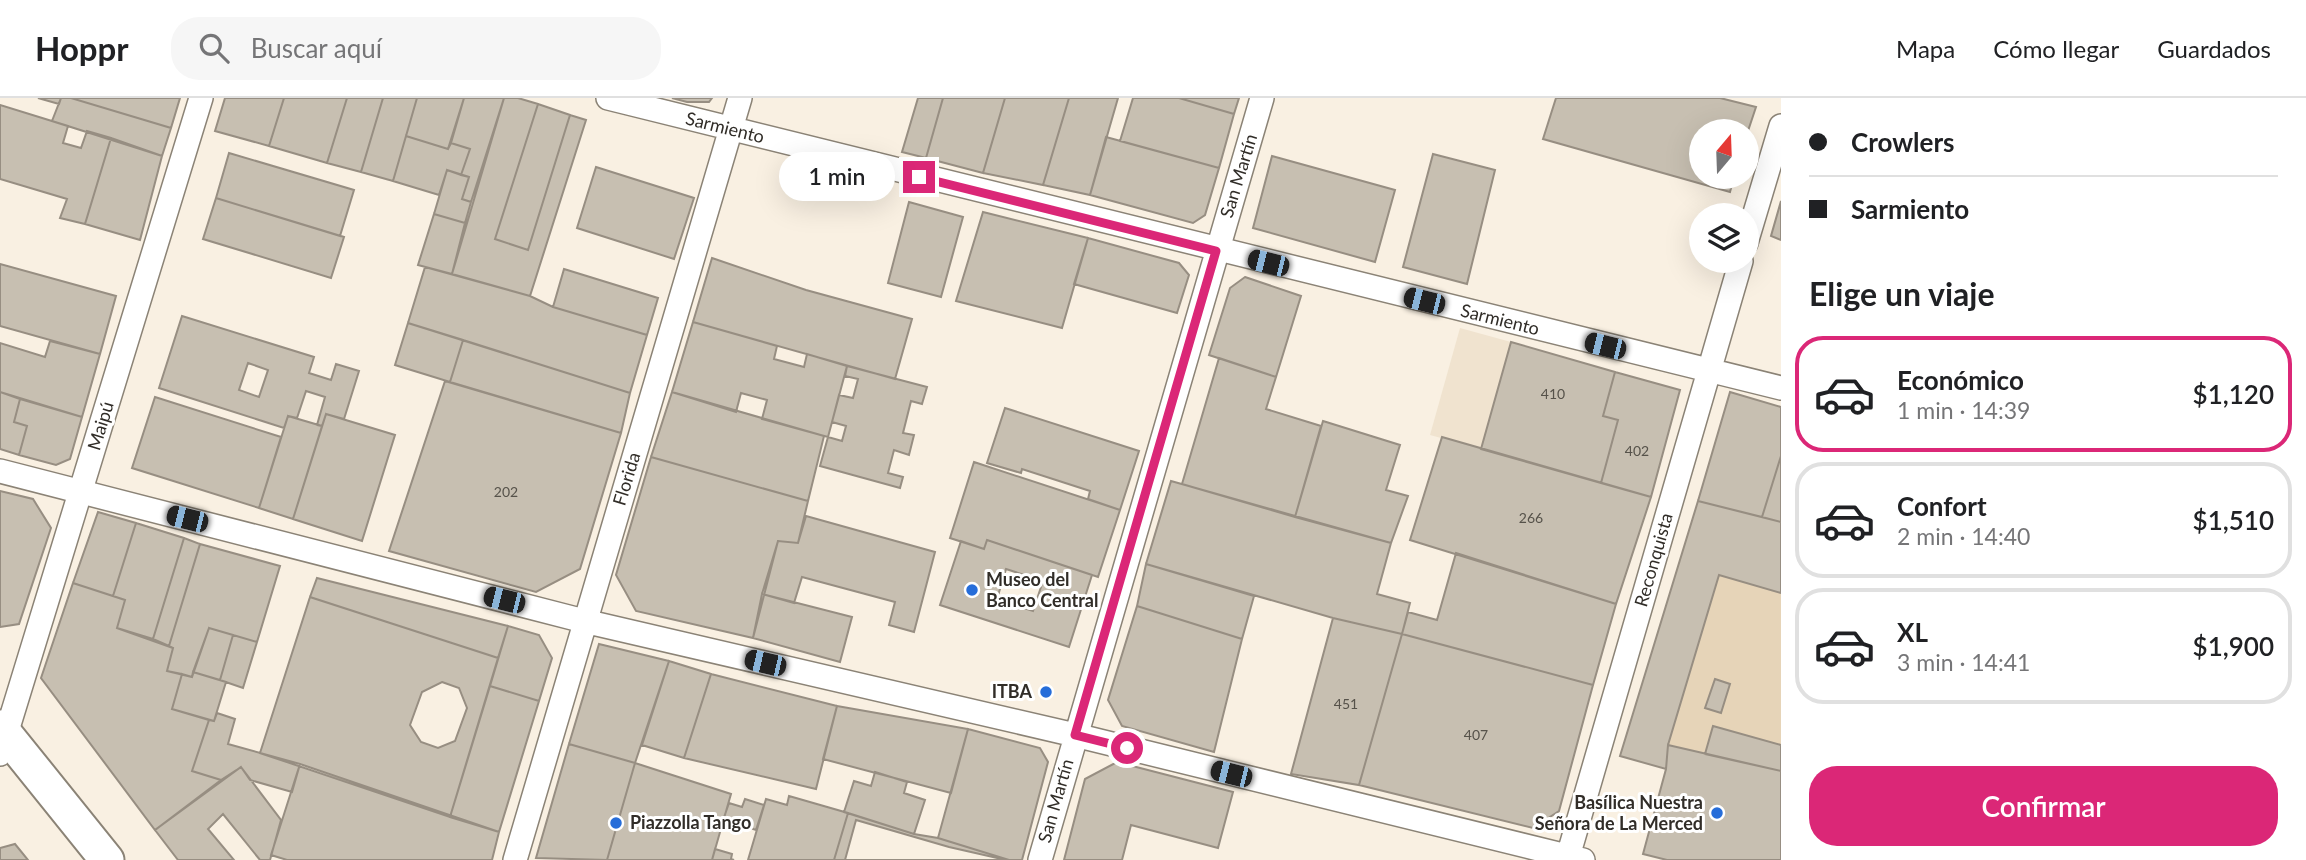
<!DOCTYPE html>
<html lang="es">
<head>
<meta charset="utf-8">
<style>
  :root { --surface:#fff; --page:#f6f6f6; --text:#202124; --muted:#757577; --line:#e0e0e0; --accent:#db2777 }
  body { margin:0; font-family:Lato,sans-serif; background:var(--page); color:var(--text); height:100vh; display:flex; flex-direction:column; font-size:26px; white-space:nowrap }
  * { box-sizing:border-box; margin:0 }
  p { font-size:23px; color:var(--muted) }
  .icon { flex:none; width:38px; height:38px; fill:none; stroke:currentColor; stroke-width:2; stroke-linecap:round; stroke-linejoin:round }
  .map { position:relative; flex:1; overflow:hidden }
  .details { display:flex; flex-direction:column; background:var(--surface); width:525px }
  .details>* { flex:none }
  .banner { display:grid; align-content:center; height:154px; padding:0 28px; background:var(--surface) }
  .needle { width:46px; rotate:19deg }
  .buttons { position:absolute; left:1689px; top:21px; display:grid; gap:14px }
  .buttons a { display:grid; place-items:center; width:70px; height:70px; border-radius:50%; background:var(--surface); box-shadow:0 7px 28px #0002; font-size:35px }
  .end { position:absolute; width:32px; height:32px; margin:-16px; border:9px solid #db2777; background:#fff; box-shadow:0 0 0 4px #fff }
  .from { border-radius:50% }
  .bubble { position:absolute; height:49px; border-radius:24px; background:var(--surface); box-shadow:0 7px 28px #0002; font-size:23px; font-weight:600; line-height:49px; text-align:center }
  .car { position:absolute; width:21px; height:42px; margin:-21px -10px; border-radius:9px; box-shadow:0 0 5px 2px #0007; background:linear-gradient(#222 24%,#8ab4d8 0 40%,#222 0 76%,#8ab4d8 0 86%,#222 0) }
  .banner b { display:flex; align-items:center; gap:24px; height:66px; font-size:26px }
  .banner b+b { border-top:2px solid var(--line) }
  .banner i { width:18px; height:18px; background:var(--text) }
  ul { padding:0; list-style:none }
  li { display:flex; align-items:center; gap:21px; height:116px; margin:0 14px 10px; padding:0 14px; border:4px solid var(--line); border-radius:28px }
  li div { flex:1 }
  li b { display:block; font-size:26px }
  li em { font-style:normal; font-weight:600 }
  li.on { border-color:var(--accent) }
  li>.icon { width:63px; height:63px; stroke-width:1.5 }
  h2 { padding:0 28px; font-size:32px; line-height:84px }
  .primary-button { display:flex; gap:14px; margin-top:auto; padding:14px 28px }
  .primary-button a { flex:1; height:80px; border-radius:28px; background:var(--accent); color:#fff; font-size:28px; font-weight:600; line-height:80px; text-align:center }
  header { display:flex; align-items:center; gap:42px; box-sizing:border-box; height:98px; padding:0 35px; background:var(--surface); border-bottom:2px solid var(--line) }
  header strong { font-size:33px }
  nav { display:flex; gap:38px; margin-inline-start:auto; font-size:24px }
  .search { width:490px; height:63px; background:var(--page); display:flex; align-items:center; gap:18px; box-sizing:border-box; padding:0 24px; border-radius:28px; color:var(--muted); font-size:26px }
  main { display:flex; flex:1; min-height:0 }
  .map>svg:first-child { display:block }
</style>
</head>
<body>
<header>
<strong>Hoppr</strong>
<div class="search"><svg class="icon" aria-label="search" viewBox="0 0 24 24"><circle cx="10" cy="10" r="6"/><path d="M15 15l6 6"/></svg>Buscar aquí</div>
<nav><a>Mapa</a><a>Cómo llegar</a><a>Guardados</a></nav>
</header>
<main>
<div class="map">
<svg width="1781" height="762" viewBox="0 0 1781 762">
  <rect width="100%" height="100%" fill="#f9f0e2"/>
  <path fill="#f0e3cf" d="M1460,230L1511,244L1481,351L1430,337Z"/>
  <path fill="#e6d4b8" d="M1719,477L1781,495V647L1714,628L1705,656L1668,647Z"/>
  <path fill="#c7bfb1" stroke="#978e82" stroke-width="2" fill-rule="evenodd" d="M38,0H61L59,6Z
    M61,0H71L171,30L162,58L52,23Z
    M71,0H180L171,30Z
    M225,0H284L269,48L215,33Z
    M284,0H347L327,65L269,48Z
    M347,0H383L361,74L327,65Z
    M383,0H417L393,83L361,74Z
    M417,0H464L448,51L406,38Z
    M464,0H504L471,104L462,101L469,79L461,77L470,51L451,45Z
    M504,0H518L538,6L495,141L528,152L570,17L586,22L530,198L452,176Z
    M672,0H712L709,4H687Z
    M918,0H943L926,60L902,54Z
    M943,0H1005L983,75L926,60Z
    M1005,0H1069L1043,87L983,75Z
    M1069,0H1118L1090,97L1043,87Z
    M1133,0H1179L1234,16L1219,70L1120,43Z
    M1179,0H1239L1234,16Z
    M1556,0H1720L1756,9L1746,39V33H1701V79H1734L1730,94L1543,41Z
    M538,6L570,17L528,152L495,141Z
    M0,7L68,28L63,45L81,50L87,33L111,40L85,126L60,120L67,101L0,81Z
    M406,38L448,51L451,45L470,51L461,77L447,72L439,97L393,83Z
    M1106,39L1219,70L1205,117L1193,125L1090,97Z
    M111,40L162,58L140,142L85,126Z
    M229,55L354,92L340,138L216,100Z
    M1433,56L1495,72L1467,186L1403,169Z
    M1272,58L1395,92L1375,164L1253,130Z
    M596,69L694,100L674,161L577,130Z
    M447,72L469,79L462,101L471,104L465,125L434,116Z
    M216,100L344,139L331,180L203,141Z
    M1781,103V142L1771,138Z
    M909,104L963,119L941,199L888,185Z
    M983,114L1088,140L1062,230L956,203Z
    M434,116L465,125L452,176L418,167Z
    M1088,140L1179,165L1189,177L1177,215L1074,186Z
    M712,160L806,192L912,221L895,281L693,224Z
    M0,166L116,198L100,256L0,228Z
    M425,169L530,198L553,209L647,237L630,295L408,225Z
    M564,171L658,200L647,237L553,209Z
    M1245,179L1301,198L1276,279L1209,257L1230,190Z
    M182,218L314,259L309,275L331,282L336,266L359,273L344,321L326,316L322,328L317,327L325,299L306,293L297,320L288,318L284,330L159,290ZM248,265L268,272L259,299L239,292Z
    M693,224L777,248L774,261L804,269L807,256L847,268L828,339L762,321L767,302L741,295L736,314L672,294Z
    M408,225L463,242L450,284L395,267Z
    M463,242L630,295L621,335L450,284Z
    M50,243L100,256L82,319L0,294V245L45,259Z
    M1511,244L1615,274L1603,318L1618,322L1601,385L1481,351Z
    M1219,260L1276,279L1266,311L1321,328L1295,419L1182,386Z
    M847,268L927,289L922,306L911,303L903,335L914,337L909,357L894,352L888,375L903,379L900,390L820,368L828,339L842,343L846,328L832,324L839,297L853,300L858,281L845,278Z
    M1615,274L1680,292L1651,399L1601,385L1618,322L1603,318Z
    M445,283L621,335L580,471L536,494L389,453Z
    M0,294L20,301L14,324L27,328L19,357L0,351Z
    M672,294L824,338L808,403L651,359Z
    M1730,294L1781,309V358L1762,419L1698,403Z
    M155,299L281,339L259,410L132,370Z
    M20,301L82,319L70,361L56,367L19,357L27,328L14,324Z
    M1005,310L1139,353L1120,412L1088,401L1090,393L1022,371L1021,375L987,365Z
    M326,316L395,337L362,443L293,421Z
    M288,318L322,328L293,421L259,410Z
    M1323,323L1400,347L1386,392L1408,398L1391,445L1295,419Z
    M1442,339L1651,399L1616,506L1410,442Z
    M1781,358V424L1762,419Z
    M651,359L808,403L798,445L778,443L753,540L636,513L616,477Z
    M974,364L1120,412L1098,479L987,442L984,451L950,440Z
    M1171,383L1391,445L1377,496L1410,505L1402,536L1333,520L1146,466Z
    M0,393L33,401L51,430L19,526L0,529Z
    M1698,403L1781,424V495L1719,477L1668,647L1666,671L1620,658Z
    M98,414L136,425L113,498L73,485Z
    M806,418L935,454L914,534L889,527L895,504L802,479L794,505L762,496L778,443L798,445Z
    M136,425L184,440L153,541L117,530L125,502L113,498Z
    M184,440L200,446L169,548L153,541Z
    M987,442L1092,477L1069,549L940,507L961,443L984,451ZM1006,471L1043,483L1033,513L997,501Z
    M200,446L280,468L257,544L209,530L192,579L167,573L173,550L169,548Z
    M1456,455L1616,506L1593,587L1402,536L1408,514L1437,522Z
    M1146,466L1254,498L1242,541L1137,508Z
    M317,480L508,528L498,560L310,499Z
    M73,485L125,502L117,530L173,550L167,573L182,576L172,611L209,622L192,673L221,682L155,732L41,580Z
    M762,496L852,519L840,564L753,540Z
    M310,499L498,560L450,719L260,655ZM442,584L459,590L467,610L455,643L438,650L421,644L410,627L422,594Z
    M1137,508L1242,541L1214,654L1122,628L1108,602Z
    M1333,520L1402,536L1359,687L1291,676Z
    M508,528L539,537L552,560L539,603L490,588Z
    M209,530L233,537L220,582L193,574Z
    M1402,536L1593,587L1559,713L1533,730L1359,687Z
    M233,537L257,544L243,590L220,582Z
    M599,546L669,563L635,665L569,646Z
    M669,563L711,576L684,660L642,647Z
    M193,574L226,584L214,623L172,611L182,576L192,579Z
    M711,576L837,608L816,691L684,660Z
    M1715,581L1730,586L1721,615L1705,610Z
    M490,588L539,603L499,734L450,719Z
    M837,608L968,631L951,695L823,661Z
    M217,615L235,621L228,646L300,666L292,694L250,682L241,669L221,682L192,673L209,622L214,623Z
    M1713,628L1781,647V673L1705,656Z
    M968,631L1040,650L1048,664L1022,762H1009L938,740Z
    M569,646L635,665L607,762L536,760Z
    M1668,647L1781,673V762H1667L1643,756L1666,671Z
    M1117,664L1233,694L1218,750L1131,727L1122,762H1064L1085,681Z
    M635,665L731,696L712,762H607Z
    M300,666L499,734L492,762H287L271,757Z
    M241,669L281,722L270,762H260L223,716L208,731L234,762H178L155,732Z
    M875,674L907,684L904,695L925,702L914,736L844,714L854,683L871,688Z
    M789,698L848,715L834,762H748L766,701L787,707Z
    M745,701L764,707L756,732L741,727L739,734L721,728L729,705L742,709Z
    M848,715L914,736L938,740L1009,762H834Z
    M856,722L949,749L1006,762H845Z
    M15,746L28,762H0V750Z
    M715,751L732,756L731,761L734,762H712Z"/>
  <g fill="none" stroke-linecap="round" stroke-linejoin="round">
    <g stroke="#8b8376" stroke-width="26">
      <path id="street" d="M608,0L1781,290
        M1746,145L1781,28
        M0,373L584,523L1075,637L1583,762
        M0,656L201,0
        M515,762L740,0
        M1040,762L1262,0
        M1567,762L1741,163"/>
    </g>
    <g stroke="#8b8376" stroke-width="37">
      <path id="secondary" d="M0,629L107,762"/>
    </g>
    <use href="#street" stroke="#fff" stroke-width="23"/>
    <use href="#secondary" stroke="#fff" stroke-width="33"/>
  </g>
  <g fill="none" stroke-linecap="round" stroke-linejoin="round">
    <path stroke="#db2777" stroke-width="9" d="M919,79L1216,153L1075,637L1127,650"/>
  </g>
  <g fill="#266dd9" stroke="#fff" stroke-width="2.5">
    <circle cx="972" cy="492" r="7"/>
    <circle cx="1046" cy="594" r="7"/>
    <circle cx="1717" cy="715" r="7"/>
    <circle cx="616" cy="725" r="7"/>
  </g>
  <g text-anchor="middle" stroke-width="6" stroke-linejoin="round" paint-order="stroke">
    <g font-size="14" fill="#56524a">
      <text x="1553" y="301">410</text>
      <text x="1637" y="358">402</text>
      <text x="506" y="399">202</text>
      <text x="1531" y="425">266</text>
      <text x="1346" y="611">451</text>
      <text x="1476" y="642">407</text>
    </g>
    <g font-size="18" fill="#312d28" stroke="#fff">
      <text transform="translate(725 30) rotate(14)" y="6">Sarmiento</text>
      <text transform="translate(1239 78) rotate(-73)" y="6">San Martín</text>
      <text transform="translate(1500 222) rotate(14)" y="6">Sarmiento</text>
      <text transform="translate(101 328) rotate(-73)" y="6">Maipú</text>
      <text transform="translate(627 381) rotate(-73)" y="6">Florida</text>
      <text transform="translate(1654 462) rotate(-74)" y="6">Reconquista</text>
      <text transform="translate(1056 703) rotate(-74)" y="6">San Martín</text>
    </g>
    <g font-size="18" font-weight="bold" fill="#312d28" stroke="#fff" text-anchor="start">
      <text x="986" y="488">Museo del<tspan x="986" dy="21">Banco Central</tspan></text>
      <text x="1032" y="600" text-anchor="end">ITBA</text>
      <text x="1703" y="711" text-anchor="end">Basílica Nuestra<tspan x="1703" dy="21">Señora de La Merced</tspan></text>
      <text x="630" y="731">Piazzolla Tango</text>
    </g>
  </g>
</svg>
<div class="buttons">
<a><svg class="needle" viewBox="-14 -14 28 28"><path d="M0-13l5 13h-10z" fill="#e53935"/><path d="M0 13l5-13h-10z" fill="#757577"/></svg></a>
<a><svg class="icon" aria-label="layers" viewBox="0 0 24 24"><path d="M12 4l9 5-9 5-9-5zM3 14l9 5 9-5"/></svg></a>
</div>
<i class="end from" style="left:1127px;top:650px"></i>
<i class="end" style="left:919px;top:79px"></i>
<div class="bubble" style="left:779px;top:54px;width:116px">1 min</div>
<i class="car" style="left:1268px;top:165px;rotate:284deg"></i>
<i class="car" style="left:1424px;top:203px;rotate:284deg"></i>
<i class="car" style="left:1605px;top:248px;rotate:284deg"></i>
<i class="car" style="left:187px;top:421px;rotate:284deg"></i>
<i class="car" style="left:504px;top:502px;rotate:284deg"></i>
<i class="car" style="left:765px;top:565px;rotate:283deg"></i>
<i class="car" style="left:1231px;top:676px;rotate:284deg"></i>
</div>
<section class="details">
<div class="banner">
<b><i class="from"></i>Crowlers</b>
<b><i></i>Sarmiento</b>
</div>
<h2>Elige un viaje</h2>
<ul>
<li class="on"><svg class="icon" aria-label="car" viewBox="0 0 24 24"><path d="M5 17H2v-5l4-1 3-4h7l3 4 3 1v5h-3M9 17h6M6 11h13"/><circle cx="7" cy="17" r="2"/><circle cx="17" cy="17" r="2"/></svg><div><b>Económico</b><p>1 min · 14:39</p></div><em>$1,120</em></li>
<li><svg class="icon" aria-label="car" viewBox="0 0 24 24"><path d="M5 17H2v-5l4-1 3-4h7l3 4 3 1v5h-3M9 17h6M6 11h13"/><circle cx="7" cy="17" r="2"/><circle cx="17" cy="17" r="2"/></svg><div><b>Confort</b><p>2 min · 14:40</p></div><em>$1,510</em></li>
<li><svg class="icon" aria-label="car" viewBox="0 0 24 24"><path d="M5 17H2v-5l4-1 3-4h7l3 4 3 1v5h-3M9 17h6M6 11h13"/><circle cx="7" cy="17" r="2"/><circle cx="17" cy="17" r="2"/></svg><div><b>XL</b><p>3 min · 14:41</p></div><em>$1,900</em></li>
</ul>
<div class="primary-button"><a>Confirmar</a></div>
</section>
</main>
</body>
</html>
